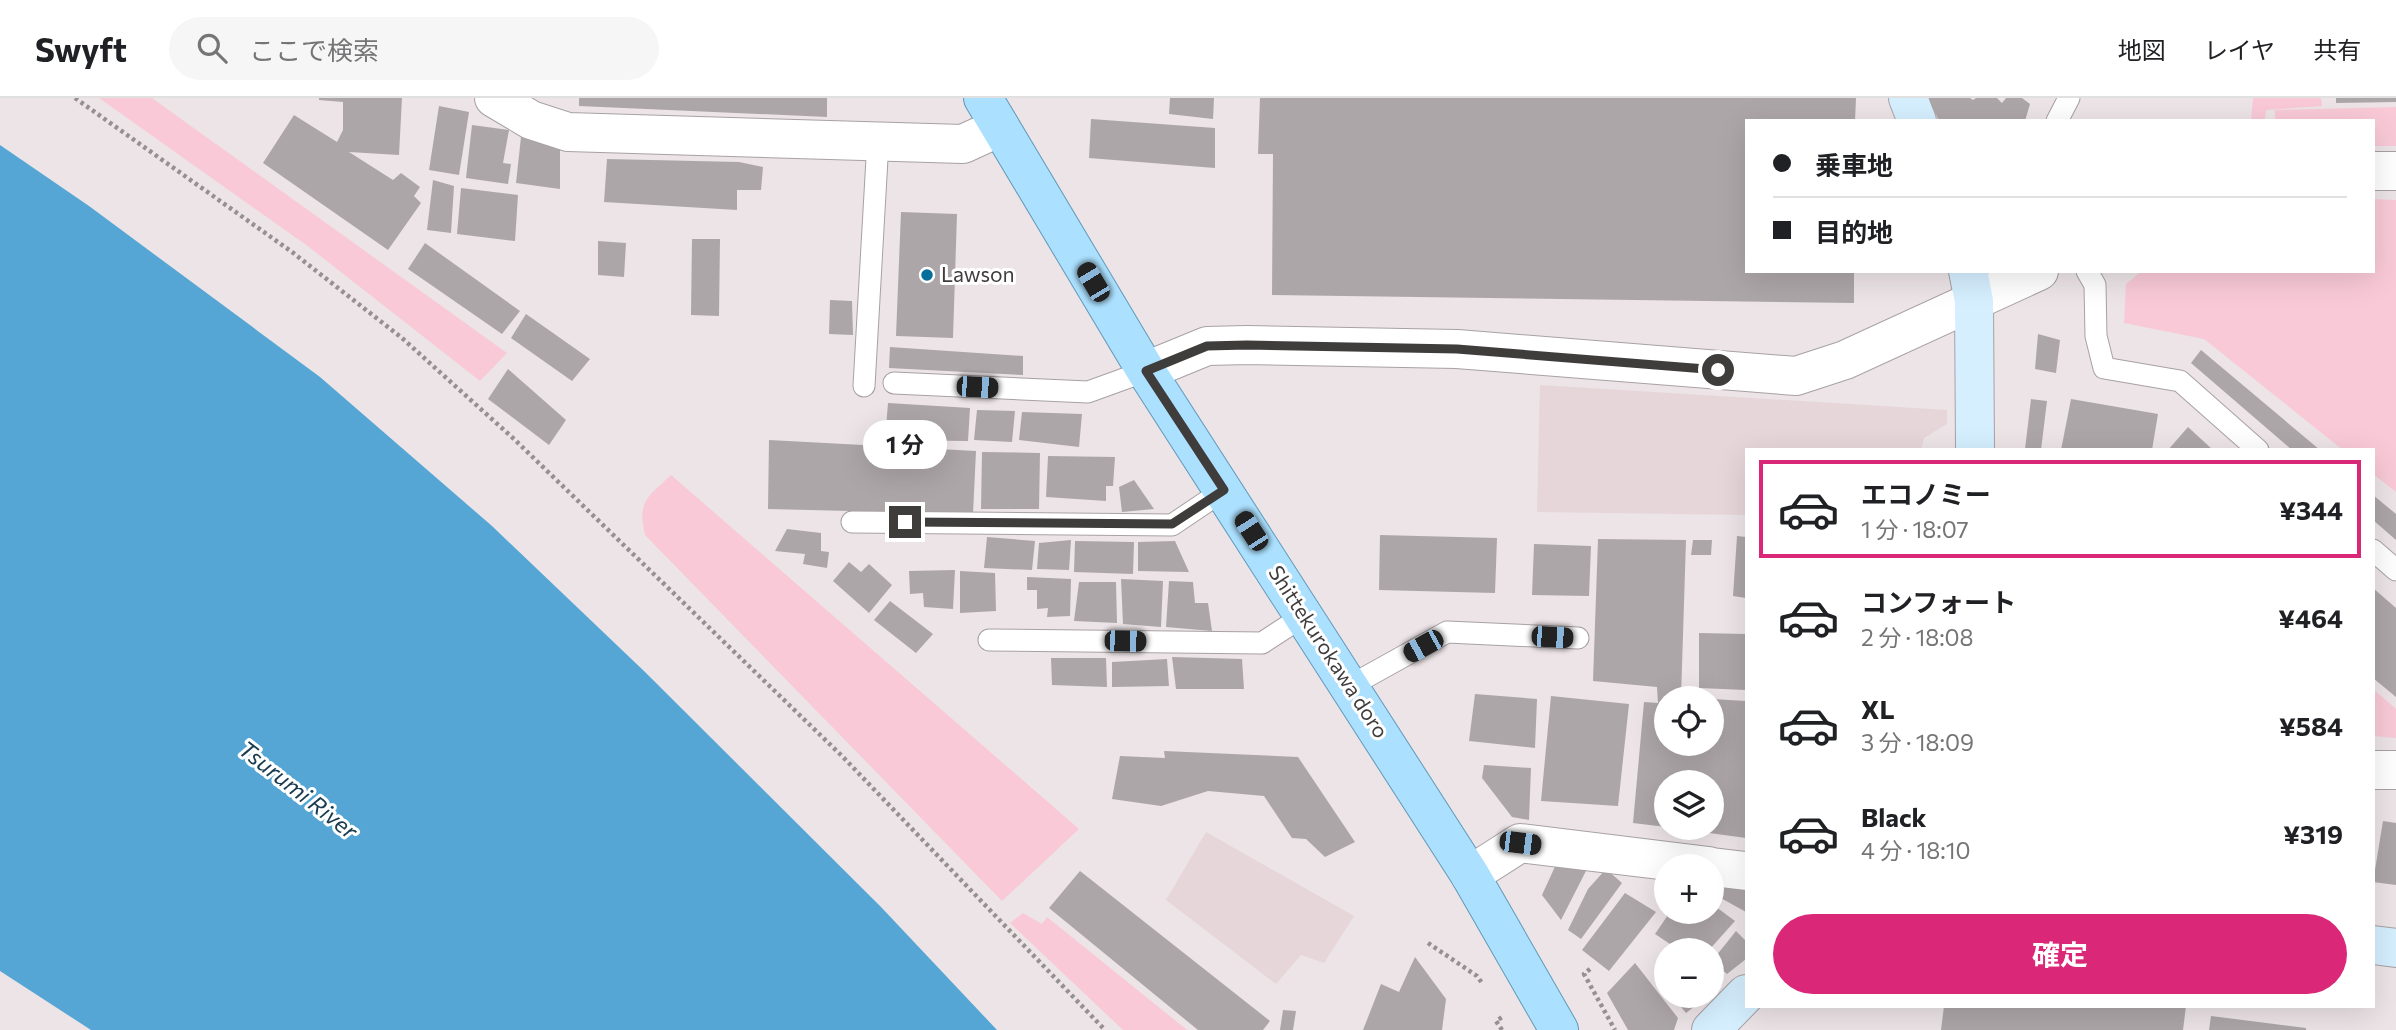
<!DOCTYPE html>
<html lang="ja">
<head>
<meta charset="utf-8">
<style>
  :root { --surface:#fff; --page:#f6f6f6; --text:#202124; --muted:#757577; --line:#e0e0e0; --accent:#db2777 }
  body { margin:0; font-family:Commissioner,"Noto Sans JP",sans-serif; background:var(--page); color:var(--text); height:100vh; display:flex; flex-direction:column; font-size:26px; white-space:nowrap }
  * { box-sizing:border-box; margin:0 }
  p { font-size:23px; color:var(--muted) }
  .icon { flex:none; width:38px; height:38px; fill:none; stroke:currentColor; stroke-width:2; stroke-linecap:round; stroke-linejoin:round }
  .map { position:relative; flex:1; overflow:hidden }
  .details { position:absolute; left:1745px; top:350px; width:630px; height:560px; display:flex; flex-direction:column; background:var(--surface); border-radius:0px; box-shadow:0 7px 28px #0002 }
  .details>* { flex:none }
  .hud { position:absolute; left:1745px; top:21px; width:630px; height:154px; border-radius:0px; box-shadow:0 7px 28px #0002; display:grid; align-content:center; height:154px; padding:0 28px; background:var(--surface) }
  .buttons { position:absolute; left:1654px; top:588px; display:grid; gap:14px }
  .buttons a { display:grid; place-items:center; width:70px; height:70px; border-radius:50%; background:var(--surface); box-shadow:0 7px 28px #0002; font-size:35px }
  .end { position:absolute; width:32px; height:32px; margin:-16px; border:9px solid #3f3c3c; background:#fff; box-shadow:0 0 0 4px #fff }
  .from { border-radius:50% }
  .bubble { position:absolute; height:49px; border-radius:24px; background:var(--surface); box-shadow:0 7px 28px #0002; font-size:23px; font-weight:700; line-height:49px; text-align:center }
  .car { position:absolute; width:21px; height:42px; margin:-21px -10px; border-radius:9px; box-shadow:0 0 5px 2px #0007; background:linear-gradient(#222 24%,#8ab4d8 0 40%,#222 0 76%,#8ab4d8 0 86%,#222 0) }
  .hud b { display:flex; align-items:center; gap:24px; height:66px; font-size:26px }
  .hud b+b { border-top:2px solid var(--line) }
  .hud i { width:18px; height:18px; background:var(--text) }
  ul { padding:12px 0 0; list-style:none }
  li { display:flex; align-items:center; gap:21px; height:98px; margin:0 14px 10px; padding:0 14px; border:4px solid transparent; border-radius:0px }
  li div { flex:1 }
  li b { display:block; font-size:26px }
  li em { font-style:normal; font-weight:700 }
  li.active { border-color:var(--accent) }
  li>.icon { width:63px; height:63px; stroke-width:1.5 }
  .action { display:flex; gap:14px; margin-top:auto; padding:14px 28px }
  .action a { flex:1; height:80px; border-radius:42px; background:var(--accent); color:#fff; font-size:28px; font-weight:700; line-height:80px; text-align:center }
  header { display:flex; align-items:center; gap:42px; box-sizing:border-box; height:98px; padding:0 35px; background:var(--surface); border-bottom:2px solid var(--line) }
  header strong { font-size:33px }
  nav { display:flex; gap:38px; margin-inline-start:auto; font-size:24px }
  .search { width:490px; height:63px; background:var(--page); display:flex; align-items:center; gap:18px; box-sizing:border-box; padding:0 24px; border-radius:38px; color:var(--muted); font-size:26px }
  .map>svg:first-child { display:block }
</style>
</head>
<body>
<header>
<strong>Swyft</strong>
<div class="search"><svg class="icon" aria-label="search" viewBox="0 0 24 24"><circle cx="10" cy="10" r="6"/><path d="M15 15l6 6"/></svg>ここで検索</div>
<nav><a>地図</a><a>レイヤ</a><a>共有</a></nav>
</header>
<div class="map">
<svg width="2396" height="932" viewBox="0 0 2396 932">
  <rect width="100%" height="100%" fill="#ece4e6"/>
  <path fill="#e6d6da" d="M1540,287L1947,312V326L1924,340L1921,352H1746V417L1537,414Z
    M1206,734L1354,818L1324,865L1301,857L1276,886L1166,802Z"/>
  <path fill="#f9c9d7" d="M99,0H152L507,255L480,283L309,149Z
    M2253,0H2321L2322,8L2266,12L2265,23H2251Z
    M2396,9V48H2373V23H2275V12Z
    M2373,101L2396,102V394L2373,376V352H2343L2204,241L2124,225L2126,186L2142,173H2373Z
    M671,377L1079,731L1002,803L645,437C637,402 648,399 671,377Z
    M2373,591L2396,611V640L2373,638Z
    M1023,815L1042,826L1047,819L1187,932H1123L1010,825Z"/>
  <path fill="#55a6d5" d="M0,47L89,108L320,279L492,428L645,574L881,809L997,932H91L0,873Z"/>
  <path fill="#ada6a8" d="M319,0H402L399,57L349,54L393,82L401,75L420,89L414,98L421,105L388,152L263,65L294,17L337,44L343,32V4L319,2Z
    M579,0H827V19L579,8Z
    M1170,0H1214L1213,21L1169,16Z
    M1260,0H1856L1855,23H1746V173H1854V205L1272,197L1273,56H1258Z
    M1930,0H1970L1973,2L1976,0H1997L2002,5L2006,0H2022L2030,6L2025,23H1939L1929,2Z
    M2336,0H2396V4L2336,5Z
    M439,8L469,14L459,77L429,72Z
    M1091,21L1215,30V70L1089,60Z
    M472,27L509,32L503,65L511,66L508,86L466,80Z
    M521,39L560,44V91L516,85Z
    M607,61L739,64L763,69L761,92H737V112L604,104Z
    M433,82L454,88L451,135L427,132Z
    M461,90L518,97L515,143L457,136Z
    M901,114L957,116L953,240L896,238Z
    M692,141H720L719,218L691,217Z
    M598,143L626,145L624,179L598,177Z
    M425,145L520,213L502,236L408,171Z
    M830,202L852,203L853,237L829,236Z
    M526,216L590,261L572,283L511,240Z
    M2038,236L2060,242L2056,275L2035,271Z
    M890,249L1023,258V277L889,270Z
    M2201,252L2320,352H2292L2191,265Z
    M508,271L566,322L549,347L488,301Z
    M2031,301L2047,303L2041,352L2025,351Z
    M2071,301L2158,316L2152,352H2061Z
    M888,305L970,310L968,343L885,342Z
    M977,312L1015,313L1012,344L974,342Z
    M1022,314L1082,316L1079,349L1019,342Z
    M2188,329L2213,352H2168Z
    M769,342L976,353L973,416L768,411Z
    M982,354L1040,355L1039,411H981Z
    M1048,358L1115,359L1113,388H1106V403L1046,399Z
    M1134,382L1154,411L1122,414L1119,389Z
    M2373,397L2396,416V442L2373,422Z
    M787,431L821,435V453L829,454L827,470L803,466L805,456L775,453Z
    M1380,437L1497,440L1495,495L1379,492Z
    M1737,438L1746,439V500L1733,498Z
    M987,439L1035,443L1032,472L984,470Z
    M1598,441L1686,442L1681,600H1666V646H1712V601L1746,603V740L1680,731L1712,730V684H1666V729L1633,725L1644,604L1658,605L1657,589L1593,583Z
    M1071,442L1069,472L1037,471L1039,445Z
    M1693,442H1712L1711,457H1691Z
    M1075,443L1134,444L1133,476L1074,474Z
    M1175,443L1189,474L1138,473V444Z
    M1534,446L1591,448L1589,498L1532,497Z
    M849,464L861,474L869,466L892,487L869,515L833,483Z
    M955,472L953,511L924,509L923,495L910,496L909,473Z
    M960,473L995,475L996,513L960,515Z
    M1027,479L1071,481L1070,518L1047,519L1048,510L1037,511V492H1027Z
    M1121,481L1163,483L1161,529L1123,526Z
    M1169,483L1193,484L1195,505H1208L1212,533L1166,529Z
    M1079,484H1116L1117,525L1074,523Z
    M2373,490L2396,510V599L2373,580Z
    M890,503L933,536L916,555L874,522Z
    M1699,535L1746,536V592L1699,590Z
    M1172,559L1242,561L1244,591H1176Z
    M1051,560H1106L1107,589L1052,587Z
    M1167,561L1169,588L1112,589V564Z
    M1475,596L1537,601L1535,650L1469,643Z
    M1551,598L1629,606L1618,708L1541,703Z
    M1164,653L1298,659L1355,744L1325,759L1306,741L1292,740L1264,698L1208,693L1161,708L1112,701L1120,658L1165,660Z
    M1484,667L1531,670L1529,722L1512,719L1482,680Z
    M2383,723L2396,725V787L2373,784Z
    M1558,762L1587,771L1561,822L1542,797Z
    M1606,771L1622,785L1581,841L1568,832L1588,791Z
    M1080,773L1270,923L1263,932H1198L1049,810Z
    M1722,789L1746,792V814L1719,799Z
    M1625,795L1656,814L1609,873L1582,852Z
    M1712,806L1735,823L1709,852H1679L1655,836L1670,814H1712Z
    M1736,833L1746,843V861L1727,876L1712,863Z
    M1415,859L1446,901L1442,932H1363L1381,886L1399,894Z
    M1635,865L1678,920L1674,932H1628L1607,895Z
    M1712,876L1721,888L1712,895Z
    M1672,898H1708L1686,915Z
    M1944,908H2186L2183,932H1941Z
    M1283,912L1296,913L1293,932H1280Z
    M2211,918L2306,930V932H2209Z"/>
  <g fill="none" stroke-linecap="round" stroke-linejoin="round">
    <g stroke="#a8a1a3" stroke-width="23">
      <path id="lane" d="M2057,23L2069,0
        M2087,173L2095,187L2096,238L2104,270L2180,283L2258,352
        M894,285L1088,294L1146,273
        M864,288L878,43
        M852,424L1172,427L1224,392
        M2373,452L2396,472
        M989,542L1262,545L1305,517
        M1350,588L1447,534L1578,540"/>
    </g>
    <g stroke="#a8a1a3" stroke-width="40">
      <path id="street" d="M494,0L531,22L568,34L963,46L1000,29
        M2373,73H2396
        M1146,273L1207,248L1247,247L1457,251L1796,278L1845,262L2039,173
        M2373,672H2396
        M1712,769L1746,773
        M1470,777L1520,745L1709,768"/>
    </g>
    <g stroke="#a8a1a3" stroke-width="40">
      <path id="secondary" d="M1908,0L1917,23
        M1968,173L1974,203L1975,352
        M2373,847L2396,850
        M1711,932L1746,896"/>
    </g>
    <g stroke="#6199ba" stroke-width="40">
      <path id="primary" d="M983,0L1146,273L1470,777L1559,932"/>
    </g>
    <path stroke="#959091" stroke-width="4.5" stroke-dasharray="3.5 3.5" stroke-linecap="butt" d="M75,0L292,154L402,240L514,341L842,658L1105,932
      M1428,845L1477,878L1482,885
      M1590,871L1584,876L1615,932
      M1502,932L1496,923L1504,918"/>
    <use href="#lane" stroke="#fff" stroke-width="21"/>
    <use href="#street" stroke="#fff" stroke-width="38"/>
    <use href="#secondary" stroke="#d5efff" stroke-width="38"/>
    <use href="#primary" stroke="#abe0fe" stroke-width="38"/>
  </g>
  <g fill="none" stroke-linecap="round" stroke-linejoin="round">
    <path stroke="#3f3c3c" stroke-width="9" d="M905,424L1172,426L1224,392L1146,273L1207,248L1247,247L1457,251L1718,272"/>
  </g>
  <circle fill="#076e9b" stroke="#fff" stroke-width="2.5" cx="927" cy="177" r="7"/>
  <g text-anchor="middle" stroke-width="6" stroke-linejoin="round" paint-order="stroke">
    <g font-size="21" fill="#3f3c3c" stroke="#fff" text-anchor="start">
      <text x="941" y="184">Lawson</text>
    </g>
    <g font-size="21" fill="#3f3c3c" stroke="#fff">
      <text transform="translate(1328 554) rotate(57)" y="7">Shittekurokawa doro</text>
    </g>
    <g font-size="23" font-style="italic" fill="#183b4f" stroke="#fff">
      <text transform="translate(298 692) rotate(38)" y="8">Tsurumi River</text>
    </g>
  </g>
</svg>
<div class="buttons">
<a><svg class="icon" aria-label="locate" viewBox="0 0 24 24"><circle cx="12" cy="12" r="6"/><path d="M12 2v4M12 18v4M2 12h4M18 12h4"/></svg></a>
<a><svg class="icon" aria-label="layers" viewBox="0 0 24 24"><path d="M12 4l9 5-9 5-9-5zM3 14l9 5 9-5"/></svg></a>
<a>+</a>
<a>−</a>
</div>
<i class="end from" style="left:1718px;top:272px"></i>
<i class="end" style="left:905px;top:424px"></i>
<div class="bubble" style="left:863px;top:322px;width:84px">1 分</div>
<i class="car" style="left:1093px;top:184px;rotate:329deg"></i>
<i class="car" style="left:977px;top:289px;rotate:93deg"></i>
<i class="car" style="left:1251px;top:433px;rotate:327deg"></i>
<i class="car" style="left:1552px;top:539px;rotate:93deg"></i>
<i class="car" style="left:1125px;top:543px;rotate:91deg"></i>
<i class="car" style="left:1423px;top:548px;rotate:241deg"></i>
<i class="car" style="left:1520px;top:745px;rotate:97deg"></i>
<div class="hud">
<b><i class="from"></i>乗車地</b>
<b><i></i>目的地</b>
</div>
<section class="details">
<ul>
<li class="active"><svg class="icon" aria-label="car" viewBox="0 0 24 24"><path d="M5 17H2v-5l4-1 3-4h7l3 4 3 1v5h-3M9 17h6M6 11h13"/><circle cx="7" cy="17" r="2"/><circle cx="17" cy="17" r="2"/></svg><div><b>エコノミー</b><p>1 分 · 18:07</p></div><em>¥344</em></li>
<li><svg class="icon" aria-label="car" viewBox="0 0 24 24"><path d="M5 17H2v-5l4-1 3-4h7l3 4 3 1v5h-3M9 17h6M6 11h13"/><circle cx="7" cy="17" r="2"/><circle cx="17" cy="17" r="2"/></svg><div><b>コンフォート</b><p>2 分 · 18:08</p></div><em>¥464</em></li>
<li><svg class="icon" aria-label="car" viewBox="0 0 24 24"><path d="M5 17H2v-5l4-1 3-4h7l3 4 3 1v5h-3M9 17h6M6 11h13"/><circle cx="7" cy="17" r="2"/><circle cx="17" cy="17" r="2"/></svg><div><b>XL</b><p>3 分 · 18:09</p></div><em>¥584</em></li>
<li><svg class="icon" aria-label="car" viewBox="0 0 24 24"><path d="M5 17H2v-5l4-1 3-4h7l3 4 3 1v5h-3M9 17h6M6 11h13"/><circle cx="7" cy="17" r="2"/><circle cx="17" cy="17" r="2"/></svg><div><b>Black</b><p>4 分 · 18:10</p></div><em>¥319</em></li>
</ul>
<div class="action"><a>確定</a></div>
</section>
</div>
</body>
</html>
